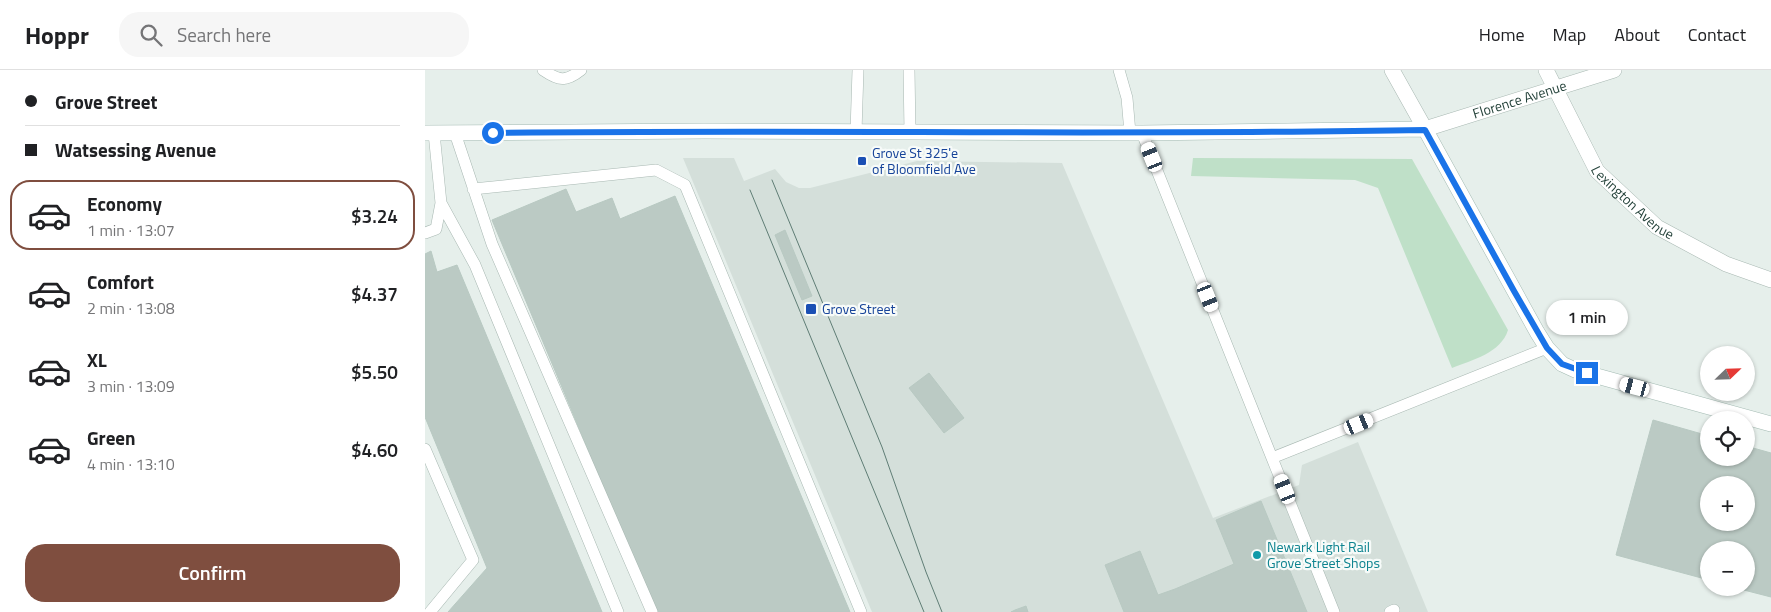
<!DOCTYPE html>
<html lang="en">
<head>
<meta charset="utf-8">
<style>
  :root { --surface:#fff; --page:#f6f6f6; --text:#202124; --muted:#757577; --line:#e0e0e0; --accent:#7f4e3f }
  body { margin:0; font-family:"Titillium Web",sans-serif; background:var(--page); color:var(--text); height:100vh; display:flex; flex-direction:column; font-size:19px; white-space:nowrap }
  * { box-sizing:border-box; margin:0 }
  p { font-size:16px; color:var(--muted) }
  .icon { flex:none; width:28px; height:28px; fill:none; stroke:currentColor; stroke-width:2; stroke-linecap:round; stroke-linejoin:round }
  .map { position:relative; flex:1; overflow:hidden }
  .details { display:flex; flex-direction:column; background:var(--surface); width:425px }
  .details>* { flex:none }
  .hud { display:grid; align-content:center; height:110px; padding:0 25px; background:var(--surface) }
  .needle { width:32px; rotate:67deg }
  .buttons { position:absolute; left:1275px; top:276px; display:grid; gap:10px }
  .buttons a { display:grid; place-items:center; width:55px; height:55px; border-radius:50%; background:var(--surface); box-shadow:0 1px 4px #0004; font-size:25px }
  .end { position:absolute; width:22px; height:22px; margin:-11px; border:6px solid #1a73e8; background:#fff; box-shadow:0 0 0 2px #fff }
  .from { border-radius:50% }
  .bubble { position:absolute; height:35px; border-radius:18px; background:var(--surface); box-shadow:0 1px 4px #0004; font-size:16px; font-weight:600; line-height:35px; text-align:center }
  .car { position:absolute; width:15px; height:30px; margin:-15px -8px; border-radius:6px; box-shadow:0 0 4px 1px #0007; background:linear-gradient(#fff 24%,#345 0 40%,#fff 0 76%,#345 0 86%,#fff 0) }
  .hud b { display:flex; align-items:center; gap:18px; height:48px; font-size:19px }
  .hud b+b { border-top:1px solid var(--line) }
  .hud i { width:12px; height:12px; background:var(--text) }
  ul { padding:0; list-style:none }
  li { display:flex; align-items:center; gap:15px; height:70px; margin:0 10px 8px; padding:0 15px; border:2px solid transparent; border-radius:20px }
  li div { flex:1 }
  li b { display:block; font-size:19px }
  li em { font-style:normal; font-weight:600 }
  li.selected { border-color:var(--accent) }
  li>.icon { width:45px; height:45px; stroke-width:1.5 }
  .button { display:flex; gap:10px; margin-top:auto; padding:10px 25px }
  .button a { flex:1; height:58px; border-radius:20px; background:var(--accent); color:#fff; font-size:20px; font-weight:600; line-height:58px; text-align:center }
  header { display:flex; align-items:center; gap:30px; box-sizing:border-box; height:70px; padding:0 25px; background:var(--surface); border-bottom:1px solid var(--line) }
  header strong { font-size:24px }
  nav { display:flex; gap:28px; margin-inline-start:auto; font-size:18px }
  .search { width:350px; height:45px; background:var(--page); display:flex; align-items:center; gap:12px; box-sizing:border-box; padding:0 18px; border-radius:20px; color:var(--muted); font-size:19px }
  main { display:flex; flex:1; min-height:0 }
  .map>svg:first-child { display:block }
</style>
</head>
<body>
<header>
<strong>Hoppr</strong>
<div class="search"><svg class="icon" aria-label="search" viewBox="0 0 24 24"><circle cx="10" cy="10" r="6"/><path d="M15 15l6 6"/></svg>Search here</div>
<nav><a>Home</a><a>Map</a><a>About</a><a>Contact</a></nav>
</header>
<main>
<section class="details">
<div class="hud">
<b><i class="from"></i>Grove Street</b>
<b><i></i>Watsessing Avenue</b>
</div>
<ul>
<li class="selected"><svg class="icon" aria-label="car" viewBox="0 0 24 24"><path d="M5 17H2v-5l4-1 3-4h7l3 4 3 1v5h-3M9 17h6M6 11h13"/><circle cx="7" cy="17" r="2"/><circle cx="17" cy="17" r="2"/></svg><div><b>Economy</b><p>1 min · 13:07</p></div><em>$3.24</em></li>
<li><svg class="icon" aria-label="car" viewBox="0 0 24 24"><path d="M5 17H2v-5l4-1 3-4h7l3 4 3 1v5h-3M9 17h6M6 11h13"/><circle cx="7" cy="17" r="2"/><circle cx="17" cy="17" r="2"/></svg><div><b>Comfort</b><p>2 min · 13:08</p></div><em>$4.37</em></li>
<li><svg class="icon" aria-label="car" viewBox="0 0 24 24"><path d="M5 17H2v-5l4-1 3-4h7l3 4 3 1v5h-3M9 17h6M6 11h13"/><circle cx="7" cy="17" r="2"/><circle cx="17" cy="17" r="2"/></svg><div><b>XL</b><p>3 min · 13:09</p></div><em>$5.50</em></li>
<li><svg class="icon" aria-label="car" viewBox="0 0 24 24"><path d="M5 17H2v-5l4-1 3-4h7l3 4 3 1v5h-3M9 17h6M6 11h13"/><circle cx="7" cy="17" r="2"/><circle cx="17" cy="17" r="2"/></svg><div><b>Green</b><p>4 min · 13:10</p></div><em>$4.60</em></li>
</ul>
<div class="button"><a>Confirm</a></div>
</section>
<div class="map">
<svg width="1346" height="542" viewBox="0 0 1346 542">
  <rect width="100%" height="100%" fill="#e6efeb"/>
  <path fill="#d4dfda" d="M258,88H309L319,111L350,99L361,112L374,118H385L492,91L637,93L788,448L874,415L877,395L933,372L1003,542H447Z"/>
  <path fill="#bfe0c8" d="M768,88L987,89L1083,260C1076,283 1047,290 1027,298L953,118L930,110L766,106Z"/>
  <path fill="#bbcac4" stroke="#b8c9c2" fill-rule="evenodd" d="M141,119L151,142L187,128L195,149L250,126L425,542H231L67,150Z
    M360,160L387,226L377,230L350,165Z
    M6,181L12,202L32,195L177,542H23L62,498L0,347V184Z
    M504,303L539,348L519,363L484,318Z
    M1228,350L1284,366V388H1321V376L1346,383V527L1311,518H1321V480H1284V510L1191,485ZM1284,415H1321V452H1284Z
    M836,431L882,542H699L680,495L715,481L733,525L750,519L809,494L791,450Z
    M601,536L603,542H586L590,540Z"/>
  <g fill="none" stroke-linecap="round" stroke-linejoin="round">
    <g stroke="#a8b8b2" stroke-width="12">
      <path id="service" d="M118,0C134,11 141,12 156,0
        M484,0L485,62
        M694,0L702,28L705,63
        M431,62L433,0
        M30,63L67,174L227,542
        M717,63L847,388L1122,278
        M48,119L231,100L260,115L436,542
        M16,133L50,195L193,542
        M0,163L11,159L16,133L9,63
        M0,379L48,490L5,542
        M847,388L909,542
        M965,542L969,540"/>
    </g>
    <g stroke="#a8b8b2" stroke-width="16">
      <g id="minor">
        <path id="s1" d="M1121,0L1172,101L1232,157L1301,194L1346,210"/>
        <path id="s2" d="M1000,59L1189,0"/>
      </g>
    </g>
    <g stroke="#a8b8b2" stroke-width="16">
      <path id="tertiary" d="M967,0L1000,59"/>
    </g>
    <g stroke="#a4bbb3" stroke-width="16">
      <path id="secondary" d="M0,63L279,61L717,63L1000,59L1112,262L1122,278L1137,294L1150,300L1346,354"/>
    </g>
    <use href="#service" stroke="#fff" stroke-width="11"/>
    <use href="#minor" stroke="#fff" stroke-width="15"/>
    <use href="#tertiary" stroke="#fff" stroke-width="15"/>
    <use href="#secondary" stroke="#fff" stroke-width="15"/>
    <path stroke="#5f7d75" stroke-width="1" d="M347,110L457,377L501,502L517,542
      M325,120L499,542"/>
  </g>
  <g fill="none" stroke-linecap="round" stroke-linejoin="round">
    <path stroke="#1a73e8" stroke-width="6" d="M68,63C379,59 689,66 1000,60L1089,221L1122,278L1137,294L1162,303"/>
  </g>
  <g fill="#1a4fb4" stroke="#f7fbf9" stroke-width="2">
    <rect x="432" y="86" width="10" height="10" rx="2.5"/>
    <rect x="380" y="233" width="12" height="12" rx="2.5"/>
  </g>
  <circle fill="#0f9aa8" stroke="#f7fbf9" stroke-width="2" cx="832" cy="485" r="5"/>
  <g text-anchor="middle" stroke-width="4.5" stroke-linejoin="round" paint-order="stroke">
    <g font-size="14" fill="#24423a" stroke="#f7fbf9">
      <text dy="5" stroke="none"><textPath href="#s2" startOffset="99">Florence Avenue</textPath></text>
      <text dy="5" stroke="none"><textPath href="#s1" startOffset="161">Lexington Avenue</textPath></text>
    </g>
    <g font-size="14" fill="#164399" stroke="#f7fbf9" text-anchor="start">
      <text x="447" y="88">Grove St 325'e<tspan x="447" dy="16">of Bloomfield Ave</tspan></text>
      <text x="397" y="244">Grove Street</text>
    </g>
    <g font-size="14" fill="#0d838f" stroke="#f7fbf9" text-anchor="start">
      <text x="842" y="482">Newark Light Rail<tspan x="842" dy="16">Grove Street Shops</tspan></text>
    </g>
  </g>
</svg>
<div class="buttons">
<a><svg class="needle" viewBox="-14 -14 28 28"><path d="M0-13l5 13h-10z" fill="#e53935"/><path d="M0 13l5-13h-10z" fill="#757577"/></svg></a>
<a><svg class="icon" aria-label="locate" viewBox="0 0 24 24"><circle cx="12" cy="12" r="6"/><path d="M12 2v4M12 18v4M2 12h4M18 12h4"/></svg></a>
<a>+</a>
<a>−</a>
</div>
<i class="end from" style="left:68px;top:63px"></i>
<i class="end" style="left:1162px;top:303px"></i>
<div class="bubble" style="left:1121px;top:230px;width:82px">1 min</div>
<i class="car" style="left:727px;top:87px;rotate:338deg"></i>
<i class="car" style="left:783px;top:227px;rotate:158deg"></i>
<i class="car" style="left:1210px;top:317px;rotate:285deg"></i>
<i class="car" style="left:934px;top:354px;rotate:68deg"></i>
<i class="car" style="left:860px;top:419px;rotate:338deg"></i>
</div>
</main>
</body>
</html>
